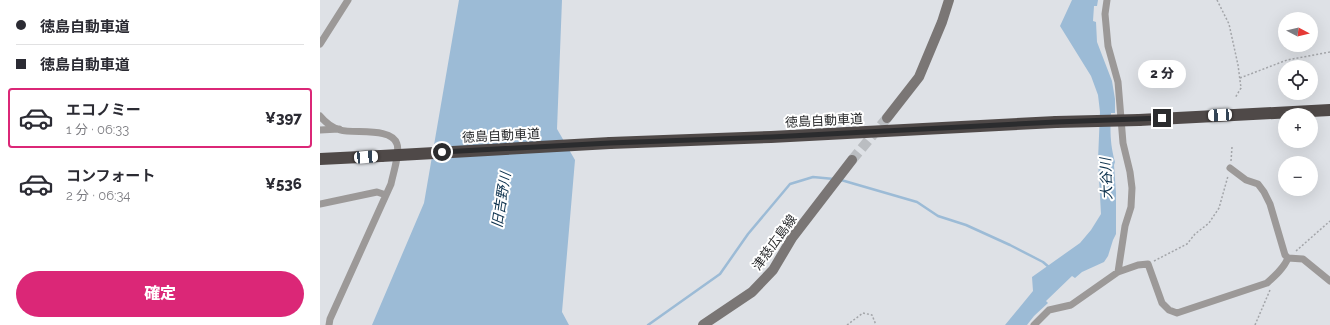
<!DOCTYPE html>
<html lang="ja">
<head>
<meta charset="utf-8">
<style>
  :root { --surface:#fff; --page:#f2f2f3; --text:#2b2b33; --muted:#7c7c81; --line:#e1e1e2; --accent:#db2777 }
  body { margin:0; font-family:Raleway,"Noto Sans JP",sans-serif; background:var(--page); color:var(--text); height:100vh; display:flex; flex-direction:column; font-size:15px; white-space:nowrap }
  * { box-sizing:border-box; margin:0 }
  p { font-size:13px; color:var(--muted) }
  .icon { flex:none; width:22px; height:22px; fill:none; stroke:currentColor; stroke-width:2; stroke-linecap:round; stroke-linejoin:round }
  .map { position:relative; flex:1; overflow:hidden }
  .panel { display:flex; flex-direction:column; background:var(--surface); width:320px }
  .panel>* { flex:none }
  .top-card { display:grid; align-content:center; height:88px; padding:0 16px; background:var(--surface) }
  .needle { width:26px; rotate:97deg }
  .buttons { position:absolute; left:958px; top:12px; display:grid; gap:8px }
  .buttons a { display:grid; place-items:center; width:40px; height:40px; border-radius:50%; background:var(--surface); box-shadow:0 4px 16px #0002; font-size:20px }
  .end { position:absolute; width:18px; height:18px; margin:-9px; border:5px solid #2b2c2e; background:#fff; box-shadow:0 0 0 2px #fff }
  .from { border-radius:50% }
  .bubble { position:absolute; height:28px; border-radius:14px; background:var(--surface); box-shadow:0 4px 16px #0002; font-size:13px; font-weight:800; line-height:28px; text-align:center }
  .car { position:absolute; width:12px; height:24px; margin:-12px -6px; border-radius:5px; box-shadow:0 0 3px 1px #0007; background:linear-gradient(#fff 24%,#345 0 40%,#fff 0 76%,#345 0 86%,#fff 0) }
  .top-card b { display:flex; align-items:center; gap:14px; height:38px; font-size:15px }
  .top-card b+b { border-top:1px solid var(--line) }
  .top-card i { width:10px; height:10px; background:var(--text) }
  ul { padding:0; list-style:none }
  li { display:flex; align-items:center; gap:12px; height:60px; margin:0 8px 6px; padding:0 8px; border:2px solid transparent; border-radius:4px }
  li div { flex:1 }
  li b { display:block; font-size:15px }
  li em { font-style:normal; font-weight:800 }
  li.active { border-color:var(--accent) }
  li>.icon { width:36px; height:36px; stroke-width:1.5 }
  .action { display:flex; gap:8px; margin-top:auto; padding:8px 16px }
  .action a { flex:1; height:46px; border-radius:24px; background:var(--accent); color:#fff; font-size:16px; font-weight:800; line-height:46px; text-align:center }
  main { display:flex; flex:1; min-height:0 }
  .map>svg:first-child { display:block }
</style>
</head>
<body>
<main>
<section class="panel">
<div class="top-card">
<b><i class="from"></i>徳島自動車道</b>
<b><i></i>徳島自動車道</b>
</div>
<ul>
<li class="active"><svg class="icon" aria-label="car" viewBox="0 0 24 24"><path d="M5 17H2v-5l4-1 3-4h7l3 4 3 1v5h-3M9 17h6M6 11h13"/><circle cx="7" cy="17" r="2"/><circle cx="17" cy="17" r="2"/></svg><div><b>エコノミー</b><p>1 分 · 06:33</p></div><em>¥397</em></li>
<li><svg class="icon" aria-label="car" viewBox="0 0 24 24"><path d="M5 17H2v-5l4-1 3-4h7l3 4 3 1v5h-3M9 17h6M6 11h13"/><circle cx="7" cy="17" r="2"/><circle cx="17" cy="17" r="2"/></svg><div><b>コンフォート</b><p>2 分 · 06:34</p></div><em>¥536</em></li>
</ul>
<div class="action"><a>確定</a></div>
</section>
<div class="map">
<svg width="1010" height="325" viewBox="0 0 1010 325">
  <rect width="100%" height="100%" fill="#dee1e6"/>
  <path fill="#9cbbd6" d="M139,0H242L237,129L255,160L242,312L249,325H52L104,203Z
    M752,0H778L777,6H774L773,21L776,22L777,42L792,81L795,99V113H791C790,131 790,144 795,162L794,165L796,193V234L793,240L788,256L784,262L762,272L755,278L752,276L726,301L728,303L714,316L707,325H685L713,291L712,277L760,243L771,230L781,214L778,160L780,112L778,95L771,76L740,26Z"/>
  <g fill="none" stroke-linecap="round" stroke-linejoin="round">
    <path stroke="#9cbbd6" stroke-width="2.5" d="M521,180L597,202L618,216L646,225L690,245L723,262L730,268
      M328,325L400,274L428,234L470,184L493,177L514,179"/>
    <path stroke="#babdc1" stroke-width="10" stroke-dasharray="10 5" stroke-linecap="butt" d="M532,160L567,118"/>
    <path stroke="#a3a5a9" stroke-width="1.5" stroke-dasharray="2 2" stroke-linecap="butt" d="M897,0L909,24L918,65L921,88L915,98
      M920,78L967,60L1010,52
      M911,161L912,147
      M976,251L1010,221
      M834,261L867,244L875,234L889,223L899,208L908,176
      M527,325L543,313L552,315L556,325
      M935,325L950,290"/>
    <path stroke="#9c9998" stroke-width="7" d="M787,0L785,14L788,46L798,82L803,143L810,172L812,188L811,207L805,226L798,272
      M0,44L28,0
      M0,116C5,122 13,128 20,130C35,134 72,127 77,144C80,153 73,174 71,184L10,319L9,325
      M0,130L19,129
      M910,168L926,180L938,184L944,192L950,204L965,255L968,258L983,259L1010,281
      M0,204L57,192L66,195
      M714,325L729,310L751,305L798,272L818,265L828,264L842,303L849,310L857,313L947,283C955,276 964,268 968,258"/>
    <path stroke="#7a7675" stroke-width="10" d="M567,118L599,77L622,22L629,0
      M383,325L432,292L453,270L472,238L532,160"/>
    <path stroke="#4f4948" stroke-width="12" d="M819,120L1010,110
      M290,143L451,137L736,122
      M0,159L61,156"/>
    <path stroke="#4f4948" stroke-width="12" d="M736,122L819,120
      M61,156L290,143"/>
  </g>
  <g fill="none" stroke-linecap="round" stroke-linejoin="round">
    <path stroke="#2b2c2e" stroke-width="5" d="M122,152L290,143L451,137L736,122L842,118"/>
  </g>
  <g text-anchor="middle" stroke-width="4" stroke-linejoin="round" paint-order="stroke">
    <g font-size="13" fill="#2b2c2e" stroke="#fff">
      <text transform="translate(504 120) rotate(-3)" y="5">徳島自動車道</text>
      <text transform="translate(181 135) rotate(-3)" y="5">徳島自動車道</text>
      <text transform="translate(454 242) rotate(-54)" y="5">津慈広島線</text>
    </g>
    <g font-size="14" font-style="italic" fill="#0b304c" stroke="#fff">
      <text transform="translate(786 179) rotate(-92)" y="5">大谷川</text>
      <text transform="translate(181 200) rotate(-81)" y="5">旧吉野川</text>
    </g>
  </g>
</svg>
<div class="buttons">
<a><svg class="needle" viewBox="-14 -14 28 28"><path d="M0-13l5 13h-10z" fill="#e53935"/><path d="M0 13l5-13h-10z" fill="#7c7c81"/></svg></a>
<a><svg class="icon" aria-label="locate" viewBox="0 0 24 24"><circle cx="12" cy="12" r="6"/><path d="M12 2v4M12 18v4M2 12h4M18 12h4"/></svg></a>
<a>+</a>
<a>−</a>
</div>
<i class="end from" style="left:122px;top:152px"></i>
<i class="end" style="left:842px;top:118px"></i>
<div class="bubble" style="left:818px;top:60px;width:48px">2 分</div>
<i class="car" style="left:900px;top:115px;rotate:267deg"></i>
<i class="car" style="left:46px;top:157px;rotate:86deg"></i>
</div>
</main>
</body>
</html>
